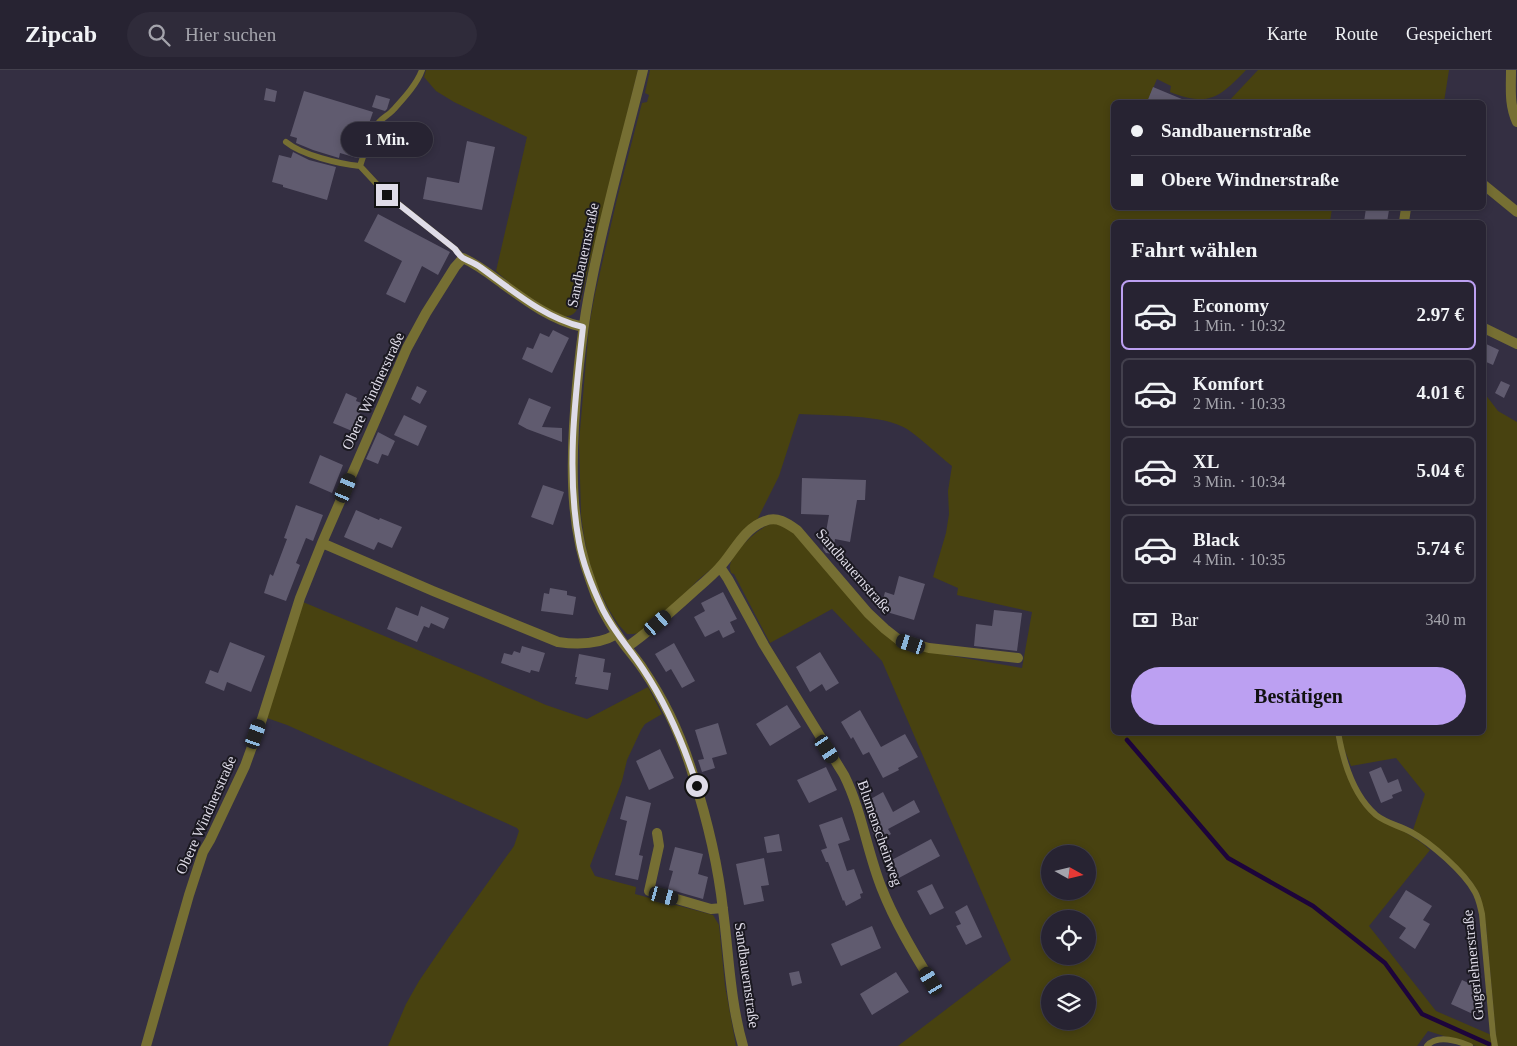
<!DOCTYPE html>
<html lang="de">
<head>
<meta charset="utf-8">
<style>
  :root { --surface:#272332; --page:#2f2b3a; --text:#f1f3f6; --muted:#a4a4ac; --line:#43404d; --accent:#bca0f2 }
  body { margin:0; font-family:Georgia,serif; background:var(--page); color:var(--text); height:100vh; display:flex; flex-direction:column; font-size:19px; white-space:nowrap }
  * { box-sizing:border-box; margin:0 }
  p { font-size:16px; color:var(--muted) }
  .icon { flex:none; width:28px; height:28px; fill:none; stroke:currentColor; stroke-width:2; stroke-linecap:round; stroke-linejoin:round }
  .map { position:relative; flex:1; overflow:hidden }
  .sheet { position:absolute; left:1111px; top:150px; width:375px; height:515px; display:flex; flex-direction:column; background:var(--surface); border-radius:8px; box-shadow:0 2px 8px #0003,0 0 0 1px var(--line) }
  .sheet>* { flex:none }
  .top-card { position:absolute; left:1111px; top:30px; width:375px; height:110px; border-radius:8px; box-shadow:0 2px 8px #0003,0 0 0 1px var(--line); display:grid; align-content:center; height:110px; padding:0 20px; background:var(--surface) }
  .needle { width:32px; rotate:98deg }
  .tools { position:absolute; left:1041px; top:775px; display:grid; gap:10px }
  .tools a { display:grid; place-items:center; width:55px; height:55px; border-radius:50%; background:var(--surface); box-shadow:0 2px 8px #0003,0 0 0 1px var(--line); font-size:25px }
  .end { position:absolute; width:22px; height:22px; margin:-11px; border:6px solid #dfdce8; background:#111; box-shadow:0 0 0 2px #111 }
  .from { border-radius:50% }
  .bubble { position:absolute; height:35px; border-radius:18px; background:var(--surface); box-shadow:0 2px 8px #0003,0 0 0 1px var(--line); font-size:16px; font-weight:700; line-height:35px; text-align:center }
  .car { position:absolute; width:15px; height:30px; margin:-15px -8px; border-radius:6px; box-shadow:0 0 4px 1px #0007; background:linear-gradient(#222 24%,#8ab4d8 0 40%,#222 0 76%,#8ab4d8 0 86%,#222 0) }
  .top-card b { display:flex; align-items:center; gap:18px; height:48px; font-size:19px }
  .top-card b+b { border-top:1px solid var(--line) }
  .top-card i { width:12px; height:12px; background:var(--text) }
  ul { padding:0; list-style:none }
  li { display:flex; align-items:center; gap:15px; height:70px; margin:0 10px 8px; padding:0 10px; border:2px solid var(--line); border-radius:8px }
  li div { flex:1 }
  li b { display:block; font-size:19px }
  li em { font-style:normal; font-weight:700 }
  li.current { border-color:var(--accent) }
  li>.icon { width:45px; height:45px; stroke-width:1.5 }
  h2 { padding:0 20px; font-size:22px; line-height:60px }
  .pay { display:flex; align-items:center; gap:12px; height:55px; padding:0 20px; font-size:19px }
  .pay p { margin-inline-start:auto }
  .cta { display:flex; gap:10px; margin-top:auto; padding:10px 20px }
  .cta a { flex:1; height:58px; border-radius:30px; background:var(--accent); color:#111; font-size:20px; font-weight:700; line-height:58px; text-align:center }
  header { display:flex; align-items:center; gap:30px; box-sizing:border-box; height:70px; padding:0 25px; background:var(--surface); border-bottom:1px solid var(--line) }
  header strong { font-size:24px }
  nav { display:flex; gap:28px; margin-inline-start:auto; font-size:18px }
  .search { width:350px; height:45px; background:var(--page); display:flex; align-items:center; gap:12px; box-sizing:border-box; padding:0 18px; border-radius:28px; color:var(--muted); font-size:19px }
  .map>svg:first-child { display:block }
</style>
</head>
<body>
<header>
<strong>Zipcab</strong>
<div class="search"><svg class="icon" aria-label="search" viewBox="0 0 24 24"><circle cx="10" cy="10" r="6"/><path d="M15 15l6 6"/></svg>Hier suchen</div>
<nav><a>Karte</a><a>Route</a><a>Gespeichert</a></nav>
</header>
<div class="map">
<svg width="1517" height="976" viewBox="0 0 1517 976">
  <rect width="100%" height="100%" fill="#342f42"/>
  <path fill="#484210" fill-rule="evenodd" d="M426,0H638L580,233C575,246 570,248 557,245L513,216L496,201L527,67L454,32L436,21L424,7Z
    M650,0H1246C1219,28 1209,37 1170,22L1171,16L1157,9L1147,32H1148H1114V138H1332L1330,152H1114V662L1335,663L1343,695L1362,734L1422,773L1430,780L1369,856L1436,941L1496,967L1486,855L1480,825L1469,808L1413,760L1425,724L1396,688L1351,696L1343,676L1341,663L1484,662V325L1485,324L1498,341L1517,352V976H1476L1428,961L1417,976H898L1011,890L882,591L832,539L770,573L734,504L731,503C730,500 730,499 730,496C731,483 759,457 771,454C777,452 784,456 790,459L876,557L941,584L1022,598L1032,542L957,525L958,518L933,507L946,463L949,444L948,421L952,396C937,384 923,370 907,359C884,344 827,346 799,344L779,406L757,450L715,496L698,510L675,534L640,563L633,564H627L618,554L608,538L597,515L589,491L584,466L581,445L579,372L589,256L595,224L617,129L642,33L647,32L649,25L645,23ZM1050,784H1088V821H1050ZM1050,849H1088V886H1050ZM1050,914H1088V951H1050Z
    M1258,0H1449L1444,32H1228Z
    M303,532L480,606L546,635L587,649L648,617L662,644L645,654L641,660L627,690L622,711L590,796L595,806L636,817L635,824L713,845L719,855L725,916L736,976H388L406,934L419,911L451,864L514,776L519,761L517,758L287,655L264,647Z"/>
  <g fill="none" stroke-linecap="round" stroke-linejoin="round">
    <path stroke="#1d043b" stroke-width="4.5" d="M1127,670L1228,788L1313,836L1385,893L1422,944L1489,974"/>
  </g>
  <path fill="#605b6f" d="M1153,17L1189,32H1147Z
    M266,18L277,21L275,32L264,30Z
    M304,21L373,42L357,88L340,83L339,88L313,80L296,73L297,68L290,66Z
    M376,25L390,29L387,39L385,41L372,37Z
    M467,71L495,77L482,140L423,129L427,107L459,113Z
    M293,82L309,90L336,97L327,130L283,117V115L272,112L279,85L291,88Z
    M1366,138L1389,140L1387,152H1364Z
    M378,144L450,182L438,205L422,196L405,233L386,224L402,191L364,171Z
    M553,260L569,268L552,303L522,289L527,277L533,279L540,263L549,267Z
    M1484,273L1499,280L1493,295L1484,291Z
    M1501,311L1510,315L1504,328L1495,323Z
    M417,316L427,321L420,334L411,329Z
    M346,323L357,328L356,331L364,334L352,361L333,353Z
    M529,328L551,337L542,357L562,358V372L527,359L518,354Z
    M404,345L427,356L418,376L394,365Z
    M378,362L395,371L388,386L382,384L378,394L366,389Z
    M320,385L343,395L332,423L309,413Z
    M802,408L866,410L865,430H857L850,472L835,469L833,484L826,483L823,479L829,445L801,444Z
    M543,415L564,422L553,455L531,447Z
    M296,435L323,445L313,471L306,468L296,493L300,495L286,531L264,523L270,504L273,506L287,469L284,468Z
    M356,440L379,450L380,448L402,457L392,478L378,472L374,480L344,467Z
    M899,506L925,514L914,550L880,540L885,522L894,525Z
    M550,518L567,521V525L576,527L573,545L541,541L544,523L549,524Z
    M723,522L737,549L730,552L735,562L723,568L719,560L705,567L694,547L705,541L701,533Z
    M421,536L449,548L444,559L431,553L429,558L424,556L417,572L387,559L396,537L418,546Z
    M994,540L1022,543L1017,581L974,576L976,554L992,556Z
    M230,572L265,586L251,622L227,612L224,621L205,613L210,600L218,603Z
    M674,573L695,611L682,618L671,599L666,602L655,584Z
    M522,576L545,583L539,602L531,600L530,603L501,593L504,583L512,585L514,581L520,583Z
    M820,582L839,613L826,621L822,614L810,622L796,597Z
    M579,584L605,589L603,602L611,603L608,620L575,614L577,607H575Z
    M787,635L801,657L770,676L756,654Z
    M860,640L881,677L905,664L918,687L898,698L899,700L883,708L869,682L863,685L853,667L851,669L841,652Z
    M718,653L727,684L712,688L715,698L702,702L698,690L704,689L695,660Z
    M660,679L674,708L649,720L636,691Z
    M826,697L837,720L809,733L797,710Z
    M1381,697L1388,713L1398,709L1402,721L1392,725L1393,728L1381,733L1369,702Z
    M883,722L893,742L914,730L920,742L888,759L891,764L877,772L871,759L880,755L877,749L879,748L869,730Z
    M626,726L651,733L639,785L643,786L638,810L615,805L627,751L620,749Z
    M842,747L850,770L838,774L847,801L854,799L863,823L860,824L861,828L846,836L844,830L843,831L828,792H826L821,780L827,778L819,755Z
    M779,764L782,781L767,783L764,767Z
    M931,769L940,786L897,809L888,792Z
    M675,777L703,784L698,804L708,807L703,829L668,819L673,801L669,800Z
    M764,788L769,815L761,816L764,831L744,835L736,794Z
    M932,814L944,838L930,845L917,821Z
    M1406,820L1432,836L1423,850L1430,854L1415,879L1399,868L1406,858L1389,847Z
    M967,835L982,867L966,875L956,856L961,854L955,842Z
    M872,856L881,878L841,896L831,874Z
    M799,901L802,913L792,916L789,903Z
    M896,902L909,922L872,945L860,924Z
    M1462,910L1481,919L1479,924L1483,926L1475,945L1451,934Z"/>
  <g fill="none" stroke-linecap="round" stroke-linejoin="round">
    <path stroke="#766f33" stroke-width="6" d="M422,0C417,14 404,28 394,39C390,44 384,47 379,52C370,64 365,81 360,96L386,124L455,179L463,188
      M286,72C302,85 339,94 360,96
      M1338,662C1343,691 1354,726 1376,745C1386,753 1400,756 1411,762C1431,773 1464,802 1475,822C1479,829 1480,836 1482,844L1493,965L1495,976
      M1427,976C1437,964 1458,971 1470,976"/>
    <path stroke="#766f33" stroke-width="10" d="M643,0C626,69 606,138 592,209C582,257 577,306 574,356C571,409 572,462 591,512C597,531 607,550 619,567C626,578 636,588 643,599C665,631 682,668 693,705C707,749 718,794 723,840C729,885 730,931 743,976
      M1511,0C1511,18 1509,35 1517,52
      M1484,115L1517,142
      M1404,152L1406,138
      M1484,258L1517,274
      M322,473L433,521L558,572C578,575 600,574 617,564
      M720,497L728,509L764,575L844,705C862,741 867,782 882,819C895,852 913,882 931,911
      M627,577C650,561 671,542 692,523C701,515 712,506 720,497C734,482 744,458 765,451C777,446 787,453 797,460L868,543L885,559L899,570L929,578L1018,588
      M657,763L659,776L649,821L711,839L723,838
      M146,976L189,825L203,782L210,770L245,696L262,649L300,528L322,473L407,278L426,243L455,197L463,188C476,194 487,202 499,211C525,230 551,250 583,257"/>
  </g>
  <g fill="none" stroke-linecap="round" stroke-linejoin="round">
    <path stroke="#dfdce8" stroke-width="6" d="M387,125L455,179C457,182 460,186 463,188C468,191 475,193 480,197C512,220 544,248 583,257C575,328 566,402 579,472C583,495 593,519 603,540C614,562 630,579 643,599C667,635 684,675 697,716"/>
  </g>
  <g text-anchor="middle" stroke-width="4" stroke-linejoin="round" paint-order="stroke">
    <g font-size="15" fill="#dfdce8" stroke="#1b1921">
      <text transform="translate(583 185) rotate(-78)" y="5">Sandbauernstraße</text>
      <text transform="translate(373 321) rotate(-65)" y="5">Obere Windnerstraße</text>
      <text transform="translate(854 501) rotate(49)" y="5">Sandbauernstraße</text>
      <text transform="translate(206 745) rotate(-66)" y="5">Obere Windnerstraße</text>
      <text transform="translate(880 763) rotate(71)" y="5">Blumenscheinweg</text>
      <text transform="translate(1473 895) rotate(-96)" y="5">Gugerlehnerstraße</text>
      <text transform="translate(747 905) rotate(82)" y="5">Sandbauernstraße</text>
    </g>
  </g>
</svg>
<div class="tools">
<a><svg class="needle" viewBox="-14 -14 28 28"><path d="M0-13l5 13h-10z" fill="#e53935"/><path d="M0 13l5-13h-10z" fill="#a4a4ac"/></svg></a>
<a><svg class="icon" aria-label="locate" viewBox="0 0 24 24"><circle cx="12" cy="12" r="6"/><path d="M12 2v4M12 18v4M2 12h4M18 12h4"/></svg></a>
<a><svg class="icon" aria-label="layers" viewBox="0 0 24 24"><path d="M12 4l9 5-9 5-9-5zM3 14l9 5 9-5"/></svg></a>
</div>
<i class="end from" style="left:697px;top:716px"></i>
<i class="end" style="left:387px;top:125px"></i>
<div class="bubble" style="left:341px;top:52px;width:92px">1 Min.</div>
<i class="car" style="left:346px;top:418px;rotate:23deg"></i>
<i class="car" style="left:658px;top:553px;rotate:49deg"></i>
<i class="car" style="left:911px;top:574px;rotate:288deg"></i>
<i class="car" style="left:256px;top:664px;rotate:19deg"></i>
<i class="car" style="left:827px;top:679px;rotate:147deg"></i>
<i class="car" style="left:664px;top:826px;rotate:105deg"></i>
<i class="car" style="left:931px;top:911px;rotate:329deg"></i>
<div class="top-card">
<b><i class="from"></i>Sandbauernstraße</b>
<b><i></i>Obere Windnerstraße</b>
</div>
<section class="sheet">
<h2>Fahrt wählen</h2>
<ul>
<li class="current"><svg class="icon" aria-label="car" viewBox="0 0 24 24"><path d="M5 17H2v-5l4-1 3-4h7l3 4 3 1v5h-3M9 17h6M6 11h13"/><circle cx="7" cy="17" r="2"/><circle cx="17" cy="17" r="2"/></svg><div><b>Economy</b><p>1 Min. · 10:32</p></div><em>2.97 €</em></li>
<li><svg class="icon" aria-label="car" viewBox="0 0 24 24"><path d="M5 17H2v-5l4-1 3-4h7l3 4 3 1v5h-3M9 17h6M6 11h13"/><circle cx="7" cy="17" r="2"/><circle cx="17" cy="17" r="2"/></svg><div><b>Komfort</b><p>2 Min. · 10:33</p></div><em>4.01 €</em></li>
<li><svg class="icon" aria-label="car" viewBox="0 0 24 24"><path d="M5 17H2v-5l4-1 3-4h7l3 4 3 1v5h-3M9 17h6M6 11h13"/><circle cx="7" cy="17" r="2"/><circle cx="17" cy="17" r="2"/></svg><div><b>XL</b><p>3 Min. · 10:34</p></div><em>5.04 €</em></li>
<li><svg class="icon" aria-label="car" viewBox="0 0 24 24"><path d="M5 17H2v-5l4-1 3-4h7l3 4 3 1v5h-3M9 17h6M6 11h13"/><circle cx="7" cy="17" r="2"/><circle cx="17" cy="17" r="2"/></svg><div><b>Black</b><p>4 Min. · 10:35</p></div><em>5.74 €</em></li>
</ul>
<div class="pay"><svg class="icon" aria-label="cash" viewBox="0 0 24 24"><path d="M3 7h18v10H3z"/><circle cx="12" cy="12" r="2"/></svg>Bar<p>340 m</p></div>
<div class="cta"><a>Bestätigen</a></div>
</section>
</div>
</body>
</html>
